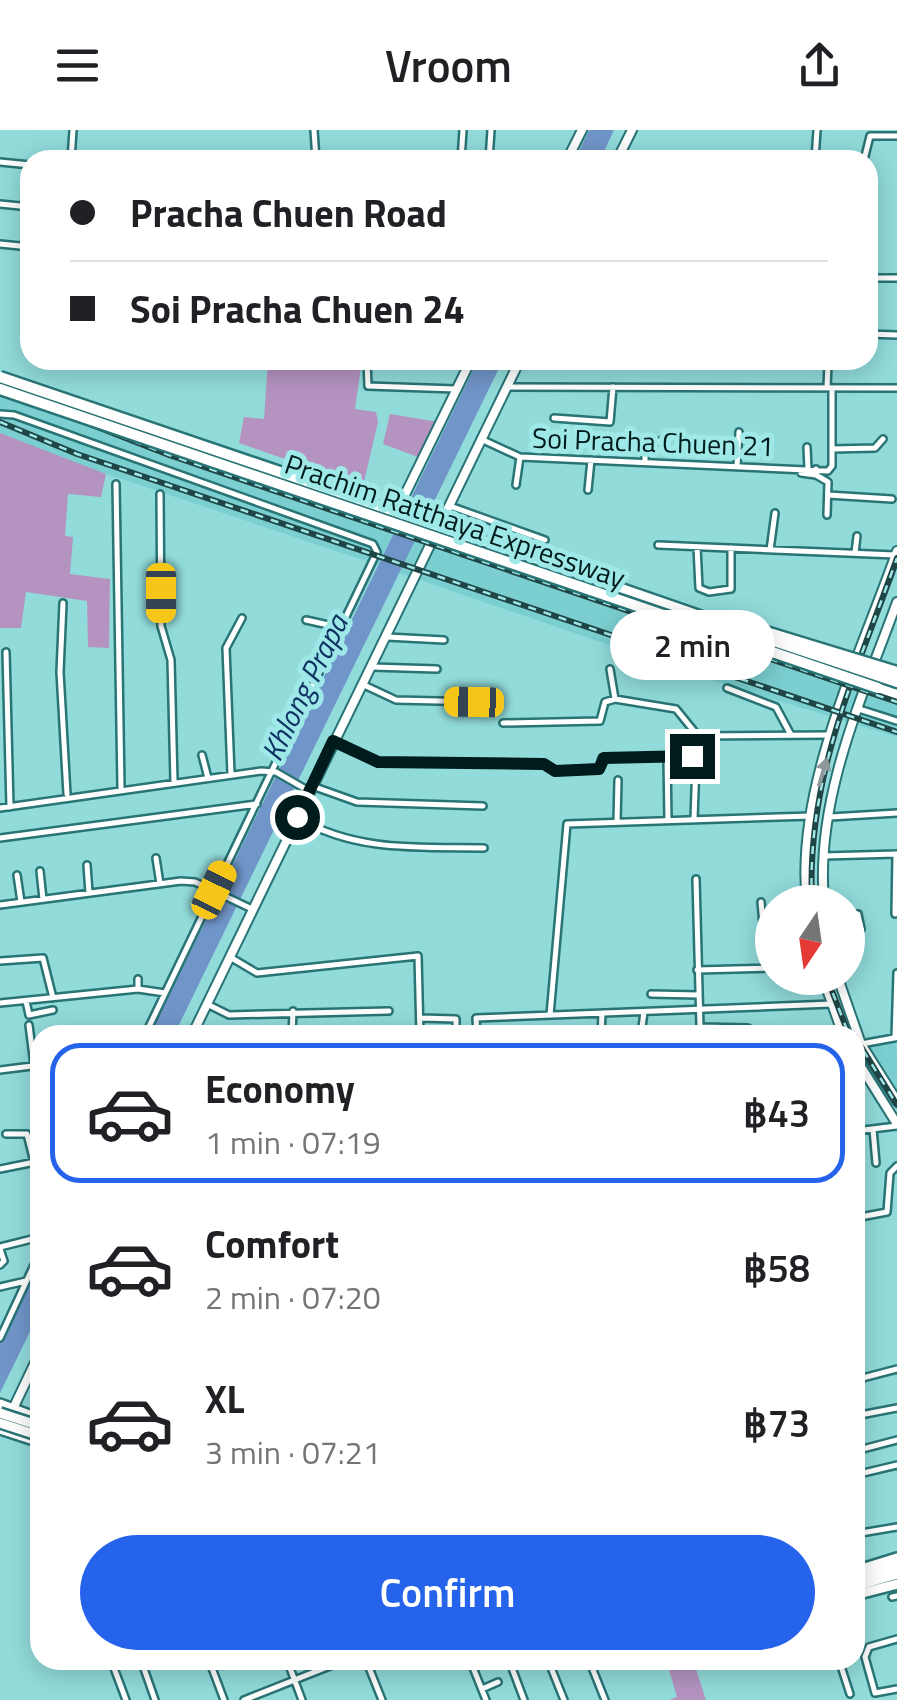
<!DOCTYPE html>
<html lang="en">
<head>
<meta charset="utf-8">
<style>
  :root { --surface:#fff; --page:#f6f6f6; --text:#202124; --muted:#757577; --line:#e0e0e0; --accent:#2563eb }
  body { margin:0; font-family:"Titillium Web",sans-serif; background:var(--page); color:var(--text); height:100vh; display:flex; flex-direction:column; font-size:38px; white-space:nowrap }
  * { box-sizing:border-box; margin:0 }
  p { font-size:32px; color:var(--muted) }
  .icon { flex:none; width:55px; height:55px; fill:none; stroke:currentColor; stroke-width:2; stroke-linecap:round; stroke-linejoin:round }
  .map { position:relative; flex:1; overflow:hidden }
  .side { position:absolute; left:30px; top:895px; width:835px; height:645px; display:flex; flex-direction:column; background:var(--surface); border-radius:30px; box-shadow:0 5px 25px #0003 }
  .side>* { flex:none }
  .top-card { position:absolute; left:20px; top:20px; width:858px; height:220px; border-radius:30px; box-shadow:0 5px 25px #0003; display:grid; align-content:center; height:220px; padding:0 50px; background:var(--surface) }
  .needle { width:65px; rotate:193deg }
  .controls { position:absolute; left:755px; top:755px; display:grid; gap:20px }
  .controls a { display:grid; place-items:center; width:110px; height:110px; border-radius:50%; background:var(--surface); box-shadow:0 5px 25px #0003; font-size:50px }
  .end { position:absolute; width:45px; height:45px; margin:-22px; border:12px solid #001b1c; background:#fff; box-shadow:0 0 0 5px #fff }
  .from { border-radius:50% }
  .bubble { position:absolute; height:70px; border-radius:35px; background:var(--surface); box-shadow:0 5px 25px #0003; font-size:32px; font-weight:600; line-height:70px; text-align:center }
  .car { position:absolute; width:30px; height:60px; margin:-30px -15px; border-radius:12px; box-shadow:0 0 8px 2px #0007; background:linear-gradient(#f5c518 24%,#345 0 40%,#f5c518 0 76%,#345 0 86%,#f5c518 0) }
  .top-card b { display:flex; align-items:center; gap:35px; height:95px; font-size:38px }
  .top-card b+b { border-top:2px solid var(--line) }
  .top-card i { width:25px; height:25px; background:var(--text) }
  ul { padding:18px 0 0; list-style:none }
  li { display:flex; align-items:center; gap:30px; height:140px; margin:0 20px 15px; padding:0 30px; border:5px solid transparent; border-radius:30px }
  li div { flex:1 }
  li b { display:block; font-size:38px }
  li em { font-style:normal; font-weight:600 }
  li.on { border-color:var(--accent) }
  li>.icon { width:90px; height:90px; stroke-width:1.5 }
  .primary-button { display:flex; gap:20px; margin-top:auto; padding:20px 50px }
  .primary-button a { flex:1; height:115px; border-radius:60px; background:var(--accent); color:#fff; font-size:40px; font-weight:600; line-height:115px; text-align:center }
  header { display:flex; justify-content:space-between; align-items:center; height:130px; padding:0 50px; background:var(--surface); font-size:45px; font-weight:600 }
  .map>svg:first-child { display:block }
</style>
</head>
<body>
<header><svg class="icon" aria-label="menu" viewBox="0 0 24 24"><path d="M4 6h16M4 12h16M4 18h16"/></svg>Vroom<svg class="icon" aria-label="share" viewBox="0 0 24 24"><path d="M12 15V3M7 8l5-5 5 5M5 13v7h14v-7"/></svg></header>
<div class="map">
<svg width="897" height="1570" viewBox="0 0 897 1570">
  <rect width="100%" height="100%" fill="#92dbdb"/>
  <path fill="#7bcfd0" d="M0,257L396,398L378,435L68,331L0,303Z
    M417,406L897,567V607L720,553L399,443Z
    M895,911L897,922V965L866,915Z"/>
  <path fill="#b493c1" d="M268,230H351V235L361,237L355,279L376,282L378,292L363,356L239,313L244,287L264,289Z
    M390,284L439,292L418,327L383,314Z
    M0,303L106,344L101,367L68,364L65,406L73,407L70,444L110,449L109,518L88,517L87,471L26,462L21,498H0Z
    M666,1530H693L706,1570H669L677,1567Z"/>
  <path fill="#7095c8" d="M589,0H614L600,30H575Z
    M478,230H503L174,905H150Z
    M40,1131V1181L0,1263V1213Z"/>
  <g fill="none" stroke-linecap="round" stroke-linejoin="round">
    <g stroke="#297475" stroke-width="10">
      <path id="street" d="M314,0L316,30
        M291,27L292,30
        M71,30L73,0
        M461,30L463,0
        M489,30L491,0
        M815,30L817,0
        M864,30L870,6H897
        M0,32L30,35
        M0,74L30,77
        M0,114L30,117
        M868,148H897
        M868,204L897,205
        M367,230L368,256L456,259
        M507,257L897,258
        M827,258L828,234
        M0,284L14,285L373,414L377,422L145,905
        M554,288L610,292L613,257
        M483,310L520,327L828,341L832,336V258
        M807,317L808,339
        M832,319L875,318L883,309
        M645,332V319L662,310
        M737,336L739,302
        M816,339V345L828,352L827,385
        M801,343L816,345
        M116,354L121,658
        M516,355L520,327
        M588,360L591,330
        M160,364L161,496L171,530L174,652
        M828,365L892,369
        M450,376L545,410
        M658,415L895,425
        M697,417L699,458L709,462L731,459V418
        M770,420L775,383
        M855,423L857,406
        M63,473L60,542L67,664
        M306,490L342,498
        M387,507L444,510
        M6,522L10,677
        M372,537L437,539
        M610,539L615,569
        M364,555L396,570L480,572
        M727,558L776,577L791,605
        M859,579L897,591
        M503,593L600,591L605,572L615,569L676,579L698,606L829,605
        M335,612L378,632L545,634L555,641L599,639L602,628L715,626
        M202,625L208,648
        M667,627L668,690
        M231,644L226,518L242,488
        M315,657L357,672L483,676
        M0,678L261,641L276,642L309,661
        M830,687L897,683
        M298,688C356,722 418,717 484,718
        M694,689L696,632
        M617,692L618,650
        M0,708L257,674
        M824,726L897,724
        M156,728L160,754
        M87,735L89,763
        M40,741L43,769
        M17,745L21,772
        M696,749L700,897L748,898
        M761,772L767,838
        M0,775L181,751L195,752L252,779
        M848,784H858L861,799
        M895,784L896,724
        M230,827L257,843L418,826L420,905
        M0,831L43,828L53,868
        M697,840L772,838
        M138,849V859
        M651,864L698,865
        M26,871L29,885L53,880
        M0,873L138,859L165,863
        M207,874L229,885L389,881
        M550,885L567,694L811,686
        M420,888L456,889V905
        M29,895L34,935
        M292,905L293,881
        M477,905L476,888L832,874
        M601,905L602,884
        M641,905L644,882
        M895,908L897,843
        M861,914L894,908
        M0,940L40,935
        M873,999L876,1033
        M855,1001L897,996
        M855,1001L857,1042
        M6,1004H27L34,1032
        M0,1039L40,1031
        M855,1088L887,1082L890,1043L897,1036
        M0,1117L40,1107
        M0,1119L4,1131L0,1135
        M0,1157L26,1151
        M0,1208L40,1122
        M855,1250L897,1239
        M855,1286L897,1278
        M855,1321L897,1310
        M855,1345L897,1335
        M855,1404L897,1397
        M892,1467L897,1466
        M897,1509L869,1517L865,1527L875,1563L897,1559
        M111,1530L126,1570
        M141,1530L155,1570
        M209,1530L224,1570
        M287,1530L302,1570
        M366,1530L382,1570
        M470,1530L486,1570
        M509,1530L524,1570
        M548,1530L564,1570
        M589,1530L605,1570
        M839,1530L850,1564
        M482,1559L498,1552
        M244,1570L345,1530"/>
    </g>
    <g stroke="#297475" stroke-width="12">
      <path id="secondary" d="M567,30L582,0
        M617,30L632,0
        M392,391L471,230
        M727,490L757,500
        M807,772C794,660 860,526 897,421
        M824,772C815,668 862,568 897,472
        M823,848L843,905
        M838,848L861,914L897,971
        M192,905L520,230
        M855,927L897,994
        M11,1283L40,1222"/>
    </g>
    <g stroke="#297475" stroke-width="14">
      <path id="primary" d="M0,1274L40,1289
        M0,1299L40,1312
        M855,1441L897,1428
        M855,1447L897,1435
        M855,1456L897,1444
        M855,1465L897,1454"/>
    </g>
    <g stroke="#297475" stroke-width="15">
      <path id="highway" d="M474,408L711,490
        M878,558L897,565"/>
    </g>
    <use href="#street" stroke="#fff" stroke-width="5"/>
    <use href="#secondary" stroke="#fff" stroke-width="8"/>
    <use href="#primary" stroke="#fff" stroke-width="9"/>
    <use href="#highway" stroke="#fff" stroke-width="10"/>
    <g stroke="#204546" stroke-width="6">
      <path id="rail" d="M0,259L169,325L897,572
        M0,292L77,324L897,602
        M812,772C806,647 856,544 897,428
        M827,848L849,905
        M855,907L897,975"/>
    </g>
    <use href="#rail" stroke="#9fe8e8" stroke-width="2.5" stroke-dasharray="8" stroke-linecap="butt"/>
    <g stroke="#297475" stroke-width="14" stroke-linecap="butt">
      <path id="primary-bridge" d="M0,1283L40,1296
        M0,1293L40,1306"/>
    </g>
    <g stroke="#297475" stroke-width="15" stroke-linecap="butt">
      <path id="highway-bridge" d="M0,247L474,408
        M0,259L878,558
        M711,490L897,552
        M756,499L897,542"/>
    </g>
    <use href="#primary-bridge" stroke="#fff" stroke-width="9"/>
    <use href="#highway-bridge" stroke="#fff" stroke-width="10"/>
  </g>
  <defs><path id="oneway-solid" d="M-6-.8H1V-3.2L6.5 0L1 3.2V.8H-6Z" transform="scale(2.5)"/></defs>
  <use fill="#8c9899" href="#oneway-solid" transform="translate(823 642) rotate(-74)"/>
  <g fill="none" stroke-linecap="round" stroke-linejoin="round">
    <path stroke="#001b1c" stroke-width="12" d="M297,687L333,611L378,632L544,634L555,641L599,639L604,628L692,626"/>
  </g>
  <g text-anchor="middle" stroke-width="10" stroke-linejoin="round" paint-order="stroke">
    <g font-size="28" fill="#001b1c" stroke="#9fe8e8">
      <text transform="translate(653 312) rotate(2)" y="10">Soi Pracha Chuen 21</text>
      <text transform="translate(455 391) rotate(19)" y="10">Prachim Ratthaya Expressway</text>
    </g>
    <g font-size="30" font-style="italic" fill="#0e3362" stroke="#9fe8e8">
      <text transform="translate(305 558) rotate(-64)" y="10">Khlong Prapa</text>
    </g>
  </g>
</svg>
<div class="controls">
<a><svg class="needle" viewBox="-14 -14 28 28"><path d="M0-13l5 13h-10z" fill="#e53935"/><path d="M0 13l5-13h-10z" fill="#757577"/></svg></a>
</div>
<i class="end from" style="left:297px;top:687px"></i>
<i class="end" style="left:692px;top:626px"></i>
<div class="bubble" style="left:610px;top:480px;width:165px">2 min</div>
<i class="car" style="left:161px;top:463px;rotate:180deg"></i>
<i class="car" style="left:474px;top:572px;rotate:271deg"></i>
<i class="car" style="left:214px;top:760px;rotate:26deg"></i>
<div class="top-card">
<b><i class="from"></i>Pracha Chuen Road</b>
<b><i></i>Soi Pracha Chuen 24</b>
</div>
<section class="side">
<ul>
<li class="on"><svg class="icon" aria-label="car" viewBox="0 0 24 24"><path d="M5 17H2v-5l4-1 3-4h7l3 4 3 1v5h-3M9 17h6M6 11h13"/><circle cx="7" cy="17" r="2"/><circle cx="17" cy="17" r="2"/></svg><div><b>Economy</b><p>1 min · 07:19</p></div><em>฿43</em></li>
<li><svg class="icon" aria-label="car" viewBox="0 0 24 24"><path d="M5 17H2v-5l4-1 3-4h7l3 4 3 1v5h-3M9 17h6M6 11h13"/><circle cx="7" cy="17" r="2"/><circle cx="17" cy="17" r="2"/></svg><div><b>Comfort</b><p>2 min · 07:20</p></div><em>฿58</em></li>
<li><svg class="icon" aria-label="car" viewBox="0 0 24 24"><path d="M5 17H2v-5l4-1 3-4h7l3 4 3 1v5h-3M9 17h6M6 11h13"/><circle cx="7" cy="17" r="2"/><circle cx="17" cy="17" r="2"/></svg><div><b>XL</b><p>3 min · 07:21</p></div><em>฿73</em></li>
</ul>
<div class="primary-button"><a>Confirm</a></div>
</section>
</div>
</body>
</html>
